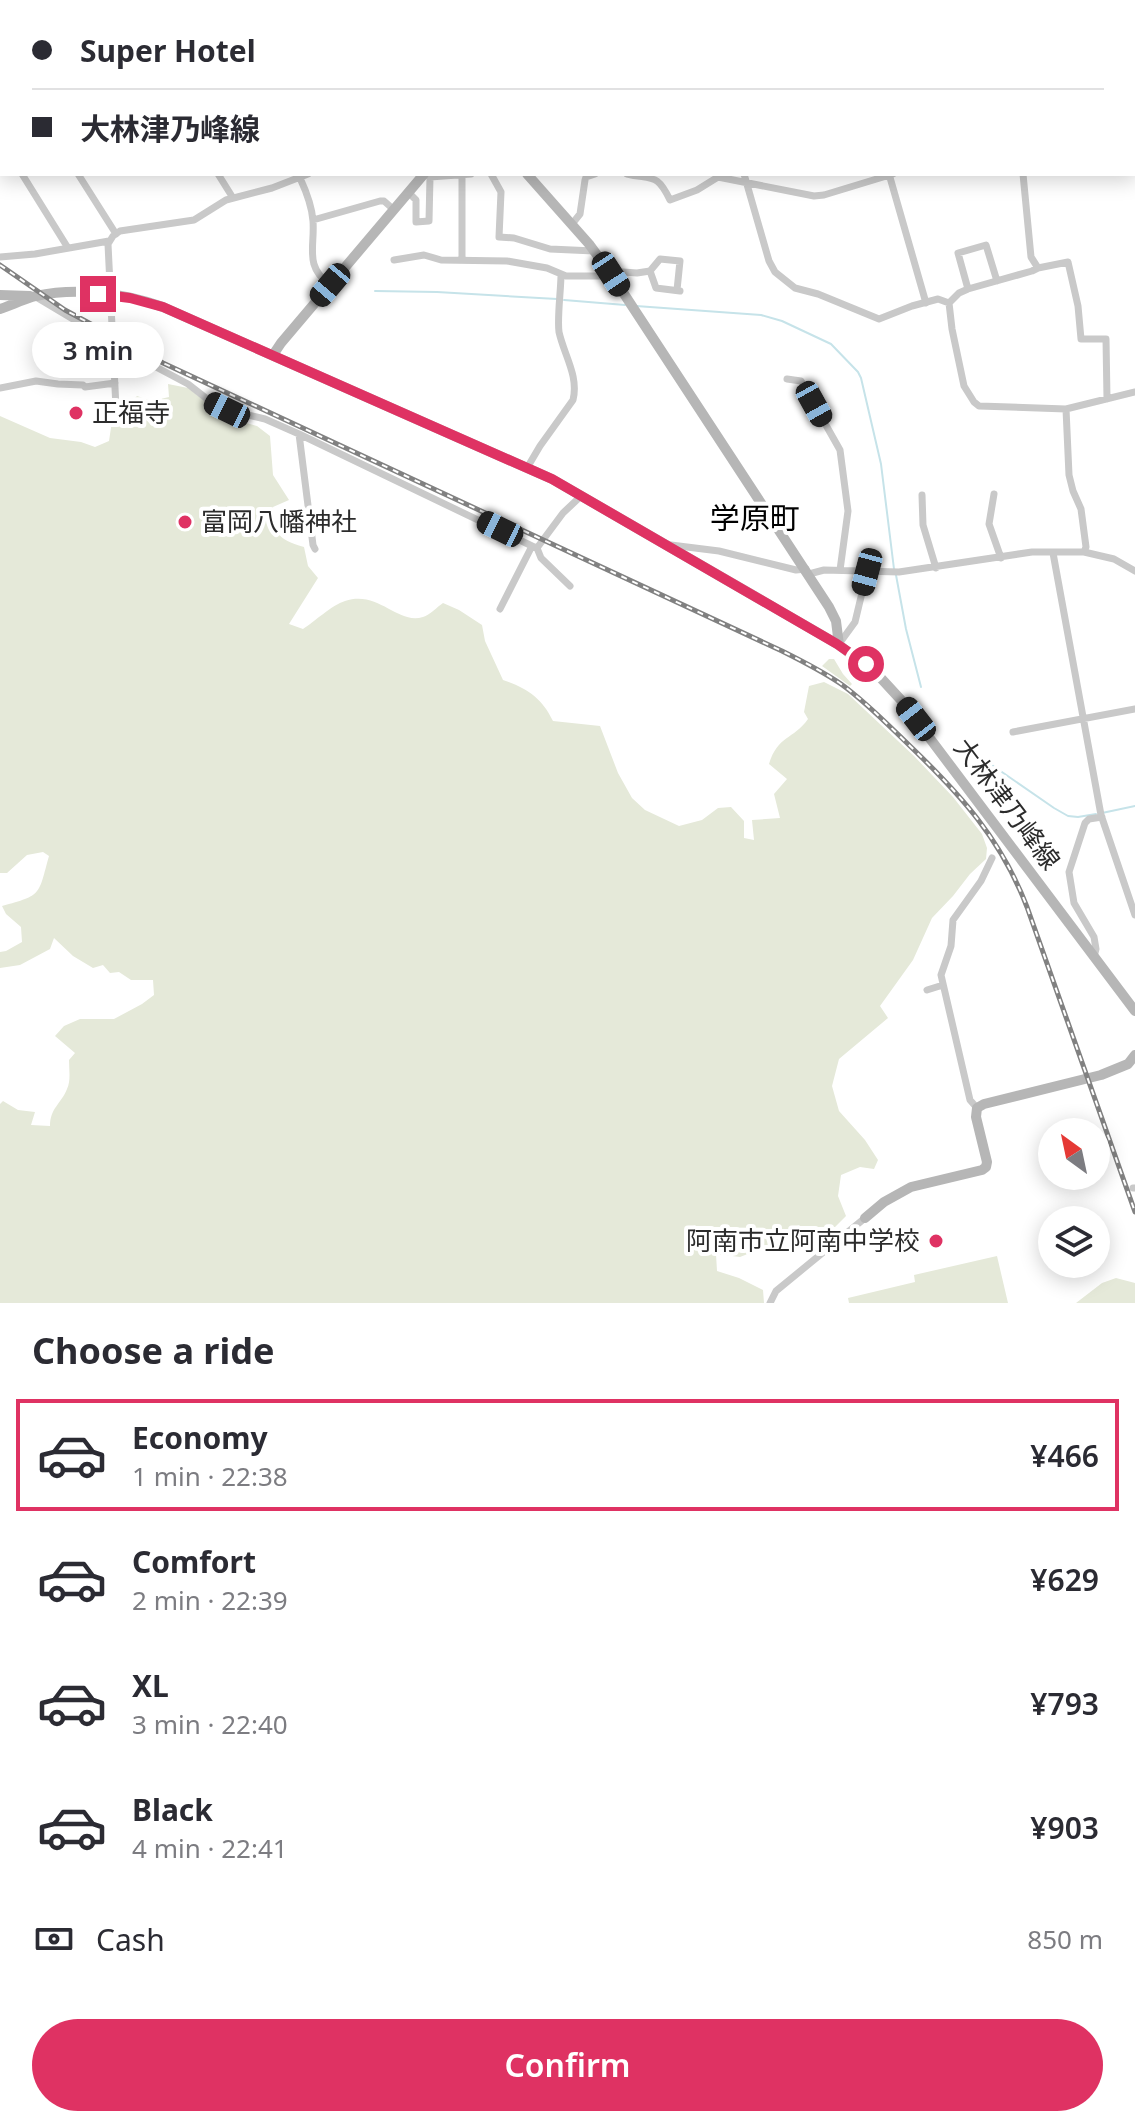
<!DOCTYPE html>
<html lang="en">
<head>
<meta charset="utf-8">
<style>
  :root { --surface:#fff; --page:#f2f2f3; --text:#2b2b33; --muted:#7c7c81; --line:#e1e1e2; --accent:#df3263 }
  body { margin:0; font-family:"Noto Sans","Noto Sans JP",sans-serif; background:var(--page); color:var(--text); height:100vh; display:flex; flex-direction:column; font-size:30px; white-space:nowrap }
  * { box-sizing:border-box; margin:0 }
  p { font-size:26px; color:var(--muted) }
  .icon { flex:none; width:44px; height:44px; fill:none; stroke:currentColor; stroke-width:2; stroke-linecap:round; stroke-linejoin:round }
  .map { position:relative; height:1303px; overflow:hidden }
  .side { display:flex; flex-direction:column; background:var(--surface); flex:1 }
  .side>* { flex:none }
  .top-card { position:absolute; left:0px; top:0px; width:1136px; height:176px; box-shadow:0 4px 20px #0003; display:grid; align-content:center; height:176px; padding:0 32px; background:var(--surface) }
  .needle { width:52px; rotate:327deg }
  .controls { position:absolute; left:1038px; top:1118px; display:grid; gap:16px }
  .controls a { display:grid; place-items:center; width:72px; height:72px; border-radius:50%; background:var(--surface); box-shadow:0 4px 20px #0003; font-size:40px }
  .end { position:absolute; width:36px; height:36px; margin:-18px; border:10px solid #df3263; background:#fff; box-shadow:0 0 0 4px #fff }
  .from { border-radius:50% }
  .bubble { position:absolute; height:56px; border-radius:28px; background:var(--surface); box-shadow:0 4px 20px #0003; font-size:26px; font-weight:600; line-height:56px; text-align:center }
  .car { position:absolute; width:24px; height:48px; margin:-24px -12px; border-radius:10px; box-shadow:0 0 6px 2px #0007; background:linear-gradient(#222 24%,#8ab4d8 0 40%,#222 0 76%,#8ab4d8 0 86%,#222 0) }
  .top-card b { display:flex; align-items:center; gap:28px; height:76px; font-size:30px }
  .top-card b+b { border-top:2px solid var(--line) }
  .top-card i { width:20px; height:20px; background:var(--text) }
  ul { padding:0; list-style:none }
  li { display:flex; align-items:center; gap:24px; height:112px; margin:0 16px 12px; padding:0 16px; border:4px solid transparent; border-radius:0px }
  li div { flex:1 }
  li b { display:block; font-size:30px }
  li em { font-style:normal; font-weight:600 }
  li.on { border-color:var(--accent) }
  li>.icon { width:72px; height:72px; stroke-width:1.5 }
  h2 { padding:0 32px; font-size:36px; line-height:96px }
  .pay { display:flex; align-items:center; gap:20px; height:88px; padding:0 32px; font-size:30px }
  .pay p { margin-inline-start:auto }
  .action { display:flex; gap:16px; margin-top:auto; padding:16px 32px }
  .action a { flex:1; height:92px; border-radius:48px; background:var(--accent); color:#fff; font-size:32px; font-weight:600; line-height:92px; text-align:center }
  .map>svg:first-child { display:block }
</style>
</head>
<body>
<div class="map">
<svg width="1135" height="1303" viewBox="0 0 1135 1303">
  <rect width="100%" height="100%" fill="#fff"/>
  <path fill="#e5e9d9" d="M168,384L188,388L211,406L232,419L257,426L270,436L273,475L289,500L273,507C277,535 275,538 304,547L308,566L318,578L289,624L303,629C314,622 332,605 345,601C379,590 397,625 423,617C430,615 437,607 443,603L459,610L482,625L485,641L503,680C527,688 542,698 553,721L600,726L618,773L632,798L645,810L679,826L702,820L718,808L731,807L744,821V838L754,840L752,820L780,818L774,794L787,779L769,764C778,735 793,740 808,719L804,712L809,686L824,682L848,694L914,756L953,797L982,834L987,848L986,859L970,874L953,896L932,918L913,960L880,1006L888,1018L839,1059L832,1086L839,1111L865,1140L878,1160L874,1169L860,1167L841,1175L838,1196L846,1216L833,1229L816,1227L740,1257L716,1254L717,1271L739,1278L763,1290L764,1303H0V1104L3,1101L18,1110L35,1112L31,1125L50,1126C50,1108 61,1104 67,1089C71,1080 69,1070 69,1060L75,1053L55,1036L64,1026L80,1019H114L142,1004L154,995L153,980H131L119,972L110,973L103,965L93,968L73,956L54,938L50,949L20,965L0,968V952L6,951L22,942L21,927L6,914L2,906C43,895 38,895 49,856L43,852L27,855L7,873H0V416L50,438L81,442L95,447L109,441L112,421L137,396L152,401L169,397Z
    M829,659H834L843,674L852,684L850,686L822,666Z
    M997,1256L1008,1303H849L848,1298L915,1282L914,1275Z
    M1116,1278L1135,1283V1303H1076L1102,1283Z"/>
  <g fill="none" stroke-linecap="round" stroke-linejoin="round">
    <path stroke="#c6e3e9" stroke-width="2" d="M375,291L437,292L557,299
      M564,300L625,305
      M636,306L761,315L782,321L831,344L858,372L861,378L881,464L894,569
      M896,575L906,629L921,687
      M963,740L973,752L1054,808L1068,816L1078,817L1096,814
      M1102,813L1135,806"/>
    <path stroke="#c9c9c9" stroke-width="7" d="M134,0L135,2
      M696,0L697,2
      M841,0V2
      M893,0L896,2
      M294,2L298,0
      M623,2L628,0
      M1134,25L1135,24
      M0,50L2,53
      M0,154L2,157
      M0,165H2
      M1134,169H1135
      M22,174L68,248
      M78,174L116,234
      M218,174L233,198
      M491,174L501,192L499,237L514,238L550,249L594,251
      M627,174C653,180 657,173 670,200L697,190L718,177L814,196L824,195L893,174
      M744,174L769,261L775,272L795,288L818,294L879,319L912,306L938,299L949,303
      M889,174L926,303
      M1023,174L1031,257L1038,268
      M462,175V259
      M430,177L471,174
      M300,178C306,191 312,206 313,221C315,247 304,266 330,285
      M408,192L416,200V222L429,221L430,177L425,174
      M313,220L380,201H384L393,209
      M572,224L580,214L585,180L586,177L595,174
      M0,257L35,254L109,241
      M394,260L424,255L441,260L507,261L547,268L566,276H603L623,272L637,273L650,271L660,259L680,261L677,290
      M650,271L656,288L680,291
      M968,289L958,253L986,245L997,281
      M36,297L113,343
      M114,368L148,365L156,367L188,384L211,402L227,410L265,419L299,434L532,546
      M787,379L801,381L840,450L848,511L840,570
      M0,388L36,381L58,384L83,385L85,387L115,383
      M1107,399L1106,339H1081L1078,306L1068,262L1038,268L1032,271L968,289L959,293L949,303L952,329L964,386L974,402L979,406L1066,409L1135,392
      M116,408L108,244L113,236L120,231L194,220L226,200L272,188L308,174
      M1066,409L1069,475L1073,491L1081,509L1086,547L1084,552
      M299,434L313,545L315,549
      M527,468L540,446L573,400C579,376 564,355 559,332C557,318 561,290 561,274
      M994,494L989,524L1001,558
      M922,495L923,525L936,568
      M671,545L719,551L796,570L806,569
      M537,548L541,558L570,586
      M1053,553L1101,815L1135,915
      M809,574L824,570L899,572L1032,552H1084L1114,559L1135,571
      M500,609L532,546L537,548L563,513L581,496
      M839,644L855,622L867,572
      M1013,732L1135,709
      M1094,957L1096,949L1094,937L1074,903L1069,872L1085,823L1089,819L1102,817
      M927,990L943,985
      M977,1108L970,1100L941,975L951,946L953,920L981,881L992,858
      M1133,1188H1135
      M770,1303L776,1291L865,1218"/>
    <path stroke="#b6b6b6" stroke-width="10" d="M358,0L360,2
      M1120,0L1121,2
      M569,2L571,0
      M1134,16L1135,17
      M527,174L589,244L611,274L829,607L836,621L839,645
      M0,295L30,296
      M0,309C12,305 24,299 36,296C76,287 125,293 163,307L552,479L839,645L878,675L901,700L1135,1011
      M273,355L281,343L424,174
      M865,1218L884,1202L911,1187L982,1170L986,1167L987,1162L976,1117L977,1108L984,1104L1101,1075L1128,1064L1135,1055"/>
    <g stroke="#818181" stroke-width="5">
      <path id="rail" d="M0,265L65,310L163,363L782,651C802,661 822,671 841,684C866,702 887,724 909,745C961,795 1001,839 1027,907L1135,1212"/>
    </g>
    <use href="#rail" stroke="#fff" stroke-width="2" stroke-dasharray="6" stroke-linecap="butt"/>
  </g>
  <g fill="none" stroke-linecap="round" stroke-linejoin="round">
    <path stroke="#df3263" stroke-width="10" d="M98,294L130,298L163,307L552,479L837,644L866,664"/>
  </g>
  <g fill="#df3263" stroke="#fff" stroke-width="3">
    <circle cx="76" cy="413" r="8"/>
    <circle cx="185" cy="522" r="8"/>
    <circle cx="936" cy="1241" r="8"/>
  </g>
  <g text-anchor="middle" stroke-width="8" stroke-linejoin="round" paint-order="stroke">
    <g font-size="26" fill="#2c2c2c" stroke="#fff" text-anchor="start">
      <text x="92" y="422">正福寺</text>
      <text x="201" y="531">富岡八幡神社</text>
      <text x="920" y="1250" text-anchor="end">阿南市立阿南中学校</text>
    </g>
    <g font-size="26" fill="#2c2c2c" stroke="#fff">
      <text transform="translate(1007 804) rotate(53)" y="9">大林津乃峰線</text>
    </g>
    <g font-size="30" fill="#000" stroke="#fff">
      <text x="755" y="529">学原町</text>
    </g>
  </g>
</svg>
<div class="controls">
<a><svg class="needle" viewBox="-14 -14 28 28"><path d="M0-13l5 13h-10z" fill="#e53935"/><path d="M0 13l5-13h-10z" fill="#7c7c81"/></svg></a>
<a><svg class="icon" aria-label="layers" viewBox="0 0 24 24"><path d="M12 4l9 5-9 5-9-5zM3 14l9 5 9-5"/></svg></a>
</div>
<i class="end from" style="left:866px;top:664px"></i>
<i class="end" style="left:98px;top:294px"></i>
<div class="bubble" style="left:32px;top:322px;width:132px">3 min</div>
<i class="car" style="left:611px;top:274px;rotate:147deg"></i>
<i class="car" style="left:330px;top:285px;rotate:220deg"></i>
<i class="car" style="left:814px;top:404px;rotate:151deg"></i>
<i class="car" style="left:227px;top:410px;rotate:296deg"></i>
<i class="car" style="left:500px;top:529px;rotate:296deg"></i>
<i class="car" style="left:867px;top:572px;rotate:195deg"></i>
<i class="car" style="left:916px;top:719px;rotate:322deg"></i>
<div class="top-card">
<b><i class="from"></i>Super Hotel</b>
<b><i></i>大林津乃峰線</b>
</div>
</div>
<section class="side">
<h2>Choose a ride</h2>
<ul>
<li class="on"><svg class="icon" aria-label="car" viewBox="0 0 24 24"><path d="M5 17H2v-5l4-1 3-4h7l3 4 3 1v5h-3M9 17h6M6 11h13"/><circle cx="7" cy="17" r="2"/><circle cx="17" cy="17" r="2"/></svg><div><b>Economy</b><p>1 min · 22:38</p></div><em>¥466</em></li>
<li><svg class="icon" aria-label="car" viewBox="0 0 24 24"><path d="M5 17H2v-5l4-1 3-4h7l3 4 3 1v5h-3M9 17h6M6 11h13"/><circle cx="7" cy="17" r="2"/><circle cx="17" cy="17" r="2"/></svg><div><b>Comfort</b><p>2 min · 22:39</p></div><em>¥629</em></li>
<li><svg class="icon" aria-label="car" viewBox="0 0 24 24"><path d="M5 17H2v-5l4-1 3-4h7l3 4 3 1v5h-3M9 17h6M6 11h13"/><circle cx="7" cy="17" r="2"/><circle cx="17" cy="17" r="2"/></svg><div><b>XL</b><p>3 min · 22:40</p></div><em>¥793</em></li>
<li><svg class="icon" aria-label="car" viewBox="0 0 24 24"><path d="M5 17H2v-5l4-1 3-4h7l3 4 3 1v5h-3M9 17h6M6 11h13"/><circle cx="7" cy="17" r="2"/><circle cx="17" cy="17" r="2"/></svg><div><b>Black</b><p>4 min · 22:41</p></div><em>¥903</em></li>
</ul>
<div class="pay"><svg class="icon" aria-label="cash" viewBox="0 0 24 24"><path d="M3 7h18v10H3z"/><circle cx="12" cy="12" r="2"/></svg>Cash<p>850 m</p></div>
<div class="action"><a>Confirm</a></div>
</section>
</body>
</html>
